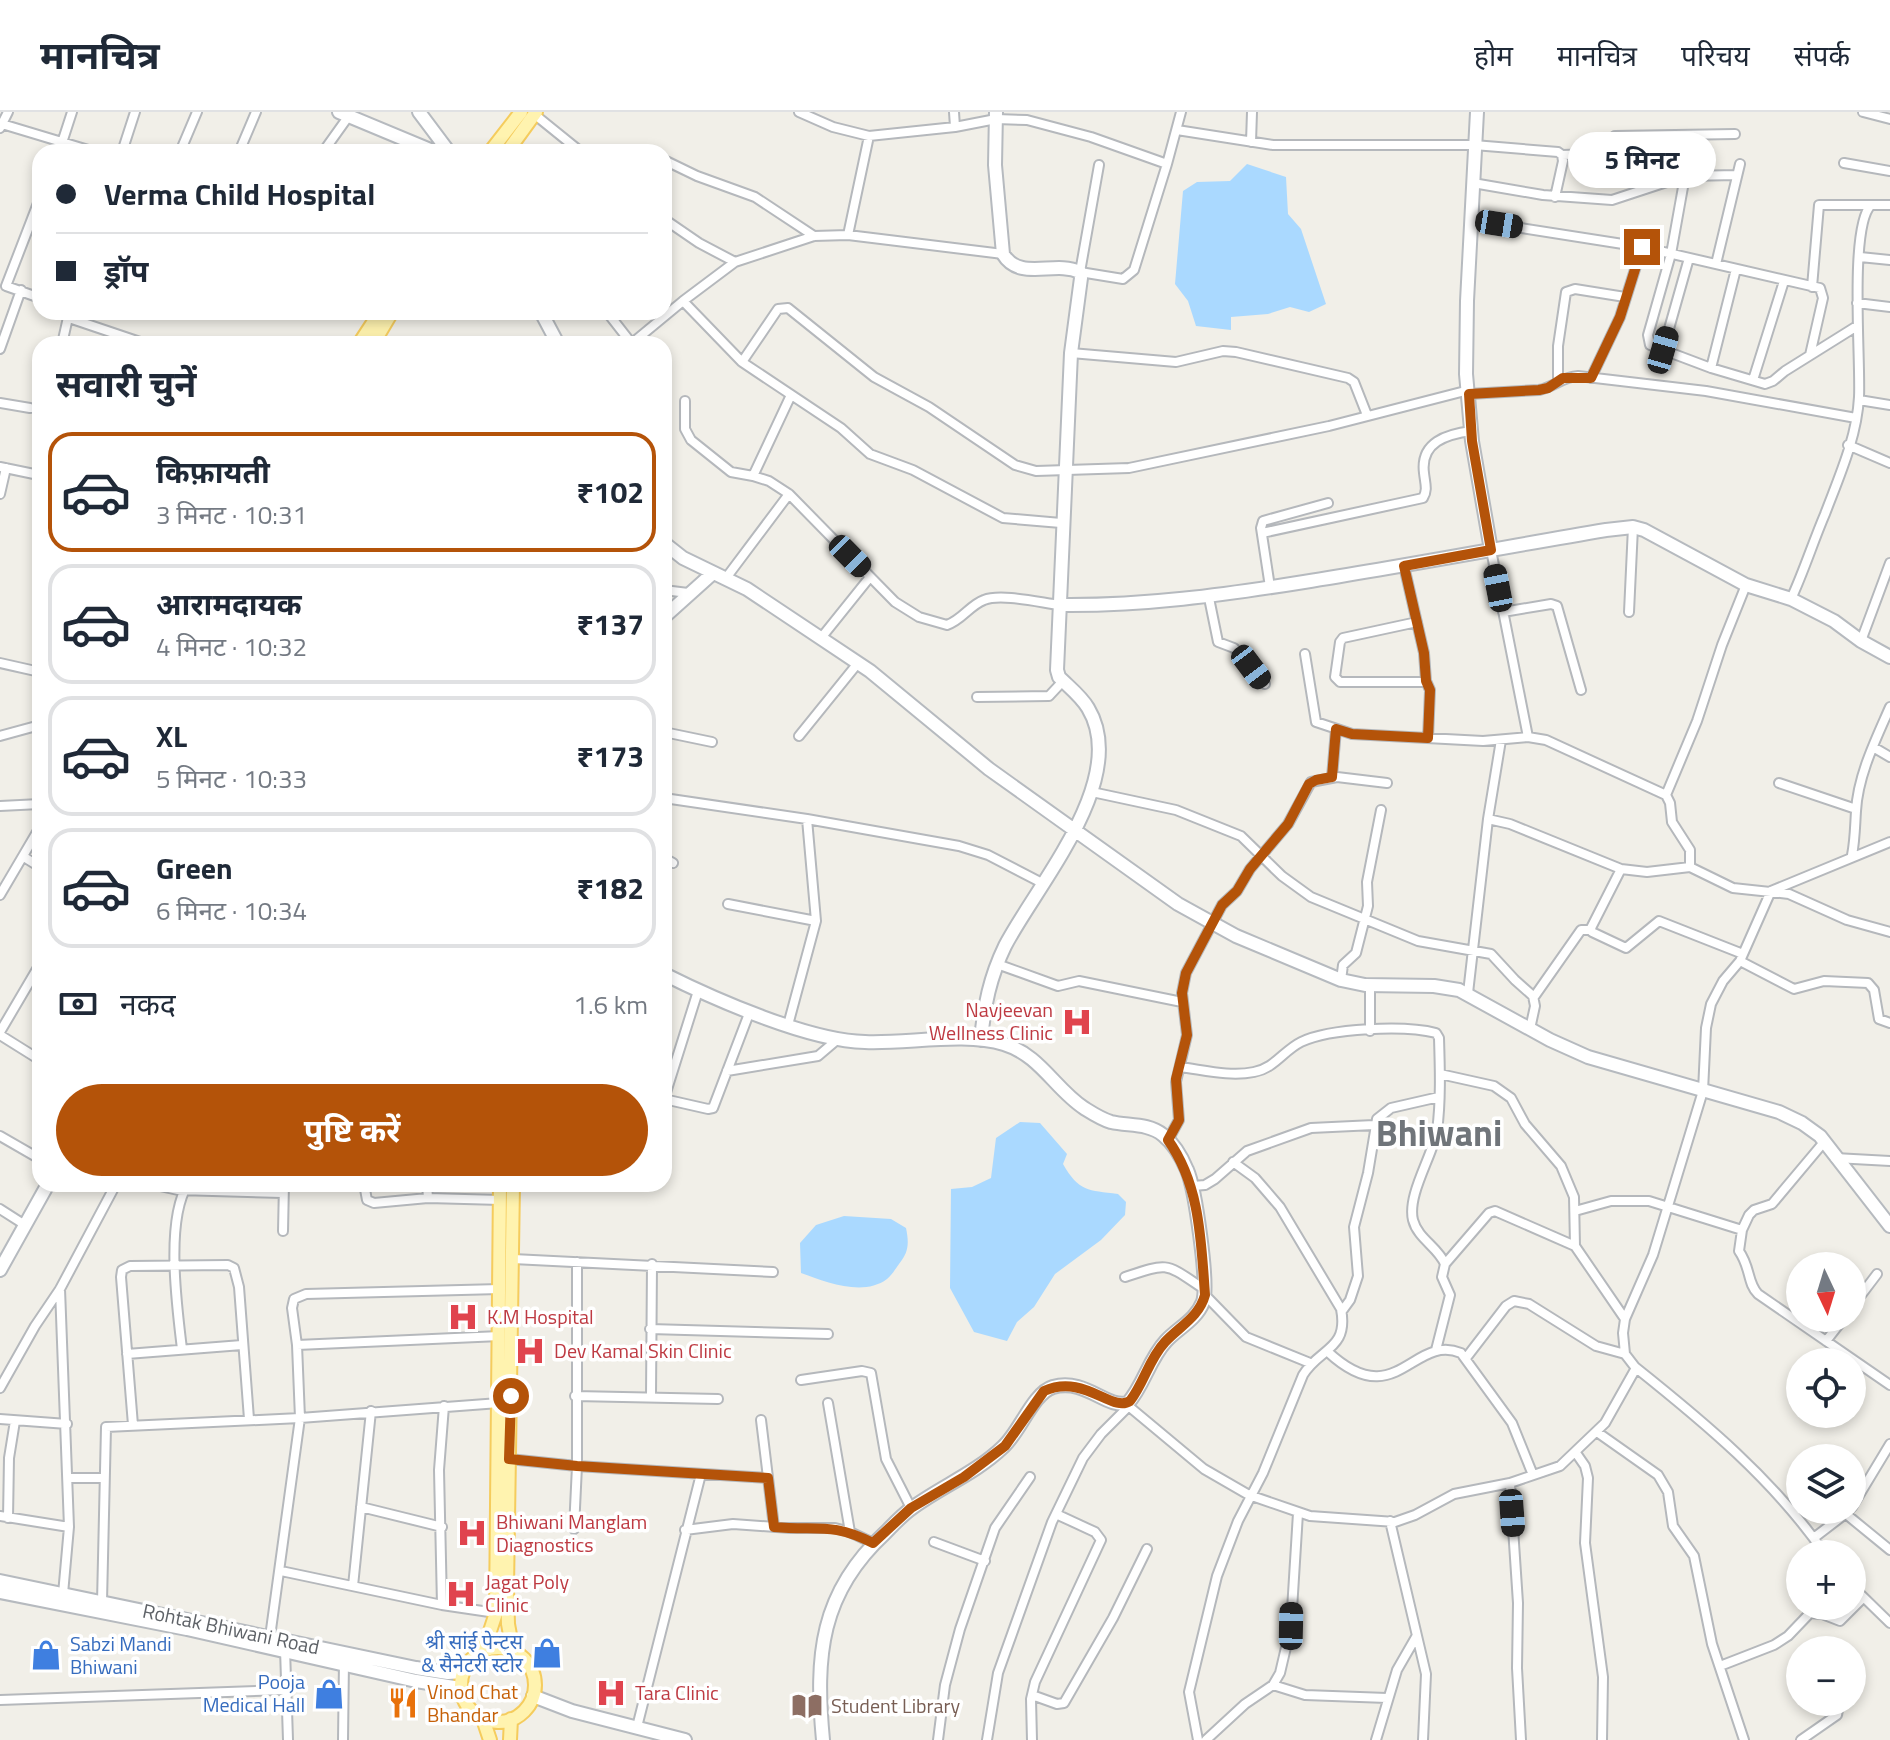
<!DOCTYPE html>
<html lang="hi">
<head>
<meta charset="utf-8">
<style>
  :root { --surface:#fff; --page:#f6f6f7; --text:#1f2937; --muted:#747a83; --line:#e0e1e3; --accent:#b45309 }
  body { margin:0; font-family:"Titillium Web","Noto Sans Devanagari",sans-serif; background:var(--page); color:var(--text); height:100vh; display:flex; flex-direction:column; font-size:30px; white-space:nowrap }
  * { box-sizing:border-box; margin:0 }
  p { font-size:26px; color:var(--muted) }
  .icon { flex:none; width:44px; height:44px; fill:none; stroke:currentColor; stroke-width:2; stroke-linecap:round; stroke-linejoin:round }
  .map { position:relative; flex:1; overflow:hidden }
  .details { position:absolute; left:32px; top:224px; width:640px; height:856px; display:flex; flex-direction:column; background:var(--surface); border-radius:24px; box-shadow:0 4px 12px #0003 }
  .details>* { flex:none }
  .banner { position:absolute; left:32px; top:32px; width:640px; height:176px; border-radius:24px; box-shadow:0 4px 12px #0003; display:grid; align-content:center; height:176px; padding:0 24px; background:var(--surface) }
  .needle { width:52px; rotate:176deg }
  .tools { position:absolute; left:1786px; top:1140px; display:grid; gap:16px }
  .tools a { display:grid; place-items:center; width:80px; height:80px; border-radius:50%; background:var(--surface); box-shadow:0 4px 12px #0003; font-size:40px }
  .end { position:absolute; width:36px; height:36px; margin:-18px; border:10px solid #b45309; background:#fff; box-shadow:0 0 0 4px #fff }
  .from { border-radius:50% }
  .bubble { position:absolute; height:56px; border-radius:28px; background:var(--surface); box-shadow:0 4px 12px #0003; font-size:26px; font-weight:700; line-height:56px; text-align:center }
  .car { position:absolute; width:24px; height:48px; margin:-24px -12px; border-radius:10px; box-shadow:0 0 6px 2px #0007; background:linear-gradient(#222 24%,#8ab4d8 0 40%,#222 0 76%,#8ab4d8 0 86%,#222 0) }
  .banner b { display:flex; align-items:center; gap:28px; height:76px; font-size:30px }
  .banner b+b { border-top:2px solid var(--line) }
  .banner i { width:20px; height:20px; background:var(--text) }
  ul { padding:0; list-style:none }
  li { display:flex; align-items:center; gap:24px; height:120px; margin:0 16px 12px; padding:0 8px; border:4px solid var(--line); border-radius:24px }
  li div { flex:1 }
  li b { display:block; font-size:30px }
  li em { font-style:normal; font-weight:700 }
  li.on { border-color:var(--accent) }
  li>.icon { width:72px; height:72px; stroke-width:1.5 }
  h2 { padding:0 24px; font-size:36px; line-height:96px }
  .pay { display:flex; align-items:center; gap:20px; height:88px; padding:0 24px; font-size:30px }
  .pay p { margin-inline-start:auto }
  .button { display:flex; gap:16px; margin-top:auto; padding:16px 24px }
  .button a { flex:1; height:92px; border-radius:48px; background:var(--accent); color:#fff; font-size:32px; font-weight:700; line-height:92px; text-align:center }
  header { display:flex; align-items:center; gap:48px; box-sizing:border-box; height:112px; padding:0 40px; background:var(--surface); border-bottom:2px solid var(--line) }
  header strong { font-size:38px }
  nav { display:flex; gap:44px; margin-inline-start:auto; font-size:28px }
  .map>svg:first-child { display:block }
</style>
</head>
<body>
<header>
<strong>मानचित्र</strong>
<nav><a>होम</a><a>मानचित्र</a><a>परिचय</a><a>संपर्क</a></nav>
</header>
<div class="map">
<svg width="1890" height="1628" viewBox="0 0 1890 1628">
  <rect width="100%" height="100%" fill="#f1efe8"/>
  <path fill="#aad9ff" d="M1247,52L1286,65L1288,102L1301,117L1326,192L1309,200L1290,195L1268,202L1231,205V218L1196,214L1188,189L1175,172L1183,79L1197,70L1230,69Z
    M1020,1010L1040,1011L1067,1042L1063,1052C1079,1080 1088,1078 1118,1082L1126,1090L1125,1103L1101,1128L1055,1162L1034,1195L1017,1210L1007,1229L974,1220L950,1176L951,1077L972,1075L991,1066L996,1026Z
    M844,1104L891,1107L906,1116C909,1131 909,1140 899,1152C896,1156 892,1163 887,1167C863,1185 826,1170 801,1161L800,1131L816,1113Z"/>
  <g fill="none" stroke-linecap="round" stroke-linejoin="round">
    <g stroke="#b5b8bc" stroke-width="12">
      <path id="street" d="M799,0L833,15L869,24L955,15L996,7L1027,8L1091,25L1167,52L1134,158L1123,167L1080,160L1099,53
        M954,0L955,15
        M1863,0L1890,7
        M534,2L581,40
        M2,12L95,40
        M0,16L8,0
        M1177,18L1273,33H1474L1558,40L1562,43L1563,49L1555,85
        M1251,30L1252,0
        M59,40L72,0
        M122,40L135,0
        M180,40L197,0
        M239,40L256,0
        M323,40L348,5
        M1562,43L1593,42L1615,24L1735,22
        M664,48L697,64L755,85L814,124
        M1844,51L1890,59
        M1167,52L1181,0
        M1685,64L1671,142L1648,223L1650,233L1711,256L1765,272L1773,269L1785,259L1857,214
        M1473,71L1543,83L1612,88L1685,64L1737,63
        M40,86L6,174L40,186
        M664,107L699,131L735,150
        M1470,108L1642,135
        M848,123L869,24
        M1860,145L1890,148
        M1716,152L1740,52
        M1812,175L1819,93H1871
        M683,189L742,250L778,197L788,196L874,265L929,295L1015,353L1036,359L1129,356L1329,314L1469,278
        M1857,191L1890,195
        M607,200L632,232
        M69,206L146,232
        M62,232L69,201
        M631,232L683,189L735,150L814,124L848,123L1003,142
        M0,237L21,178
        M1663,238L1689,146
        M1071,241L1176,250L1223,239L1236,240L1348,266L1354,270L1367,303
        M742,250L841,316L870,342L913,358L1003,406L1061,411
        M1711,256L1736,157
        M1591,266L1620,205L1642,135L1820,176L1823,186L1810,243
        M1753,268L1784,169
        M1558,269V234L1566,180L1575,177L1625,185
        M1469,282L1539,278C1554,275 1562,265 1578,264L1706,279L1856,306
        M791,283L753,364L769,369L789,382L895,490L919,505L947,513C962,508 970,493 984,488C1001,481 1042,491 1060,493
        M1859,288L1890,293
        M685,289V317L691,328L731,360L753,364
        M0,291L30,296
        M1848,333L1890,351
        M0,355L34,362
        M0,382L6,356
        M1262,421L1423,386C1428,378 1425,371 1424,361C1420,330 1447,322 1472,319
        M1491,438L1528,625
        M1404,454L1424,541L1426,569L1430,578L1428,626
        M726,466L789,382
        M1270,475L1261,416L1263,409L1328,391
        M664,478L688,481
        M1209,486L1218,530L1234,536L1265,572
        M1791,487C1804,459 1813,430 1825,402C1839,365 1857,325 1859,285C1861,249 1849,115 1871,93H1890
        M1503,500L1551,492L1557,494L1581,578
        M1629,500L1633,415
        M1417,510L1343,526L1340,530L1335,565L1340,570H1426
        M821,526L870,465
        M1861,529L1890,451
        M1305,542L1316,610L1352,622L1483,629L1528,625L1546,628L1666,683L1670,691L1672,710L1690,738V755
        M0,551L40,560
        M977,585L1049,584L1063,569
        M664,620L712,630
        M0,624L40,613
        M799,624L858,551
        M1873,635L1890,645
        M1332,665L1336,617
        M1779,671L1856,697
        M1092,680L1176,698L1241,724L1282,764L1311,785L1418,829L1491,842L1515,868L1533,884L1535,894L1530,917
        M1666,683L1697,609L1722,533L1746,473
        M664,686L807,707L959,734L988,743L1044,772
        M0,694L40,692
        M1488,707L1510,712L1621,757L1647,760L1690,755L1733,776L1789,782L1847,808L1890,820
        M1852,743C1855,728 1855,714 1856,699C1858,663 1876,627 1890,595
        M24,745L40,755
        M664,746L673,751
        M1621,757L1591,816L1592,820L1626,836L1659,809L1743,842
        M0,783L40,715
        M728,792L816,809
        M1740,849L1794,877L1824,869L1868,871L1874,878L1879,907L1890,911
        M997,852L1058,874L1079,869L1182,890
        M1341,868L1343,853L1356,841L1368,794L1367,770L1381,698
        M1370,873V919
        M1468,881L1488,707L1501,628
        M1534,885L1581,818H1591
        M788,913L816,809L807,707
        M0,920L40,852
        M0,923L40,948
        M1180,955C1204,958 1230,965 1254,960C1275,956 1283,939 1301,930C1330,916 1405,913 1436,921L1439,926C1440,957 1441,989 1437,1019C1432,1045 1407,1083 1413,1108C1418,1127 1438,1135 1445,1152L1442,1165L1450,1183L1436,1238
        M727,959L818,944L838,927
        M1440,962L1494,974L1511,986L1525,1012L1561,1054L1574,1085L1575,1134L1625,1207
        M664,987L708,997L713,996L750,899
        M664,987L698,879
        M0,1024L40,1047
        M1168,1028L1179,1008L1176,970L1187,923L1182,881L1186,861L1222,793L1237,779L1250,757L1288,712L1311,670L1337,665L1387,671
        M1824,1030L1772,1092L1754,1098L1749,1103L1742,1118L1739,1139C1751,1156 1747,1171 1758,1182L1890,1273
        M1835,1046L1890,1049
        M151,1072L178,1078L283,1081
        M364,1072L367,1088L374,1091L428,1086L501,1088
        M427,1072L428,1086
        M1193,1074L1205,1073L1215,1067L1247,1039L1311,1016L1374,1013
        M0,1097L25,1113
        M1575,1099L1611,1089H1649L1742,1118
        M283,1119L284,1072
        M513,1147L773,1160
        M1445,1152L1489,1101L1495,1099L1575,1134
        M1125,1165C1170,1150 1165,1151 1204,1177
        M60,1177L69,1415L63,1482
        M1205,1183L1246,1225L1310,1251
        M1852,1195L1877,1162
        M1342,1199L1350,1188L1358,1164L1354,1115L1368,1061L1377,1007L1391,996L1439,985
        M650,1217L828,1222
        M1826,1229L1844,1206
        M297,1233L500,1224
        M182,1237C177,1195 165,1108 188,1072
        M1328,1240C1396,1303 1413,1221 1461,1241L1512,1311L1533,1363
        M127,1242L242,1233
        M1625,1242L1623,1221L1625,1207L1653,1143L1703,979L1706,916L1711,892L1723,869L1740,849L1771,779L1890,730
        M1466,1246L1506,1194L1514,1189L1529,1192L1596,1234L1625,1242L1635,1255C1704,1310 1774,1368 1825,1442
        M801,1268L862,1259L871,1261L886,1347L911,1396
        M0,1276L35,1214L60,1177L116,1072
        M575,1284L718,1287
        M651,1284L652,1152
        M828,1291L850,1420
        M1126,1292L1204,1357L1249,1383L1310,1404L1395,1410L1415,1403L1454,1382L1510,1371L1560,1354L1605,1311L1636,1256
        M0,1307L67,1312
        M761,1308L774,1415
        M133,1313L121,1165L122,1158L130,1154L228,1153L234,1156L239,1175L249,1307
        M1597,1320L1658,1363L1668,1380L1673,1414L1694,1444L1712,1532L1744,1628
        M1576,1341L1585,1354L1588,1366L1585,1431L1603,1565L1602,1628
        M509,1347L577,1354L768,1366
        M68,1366H103
        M1510,1371L1518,1491L1517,1556L1521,1628
        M361,1395L442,1415
        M1852,1395L1890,1332
        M1846,1402L1890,1438
        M0,1404L69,1415
        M8,1406L9,1346L15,1309
        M1390,1409L1426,1562L1423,1628
        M574,1417L577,1354V1150
        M685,1418L733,1412L790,1416H835L850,1420L873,1431
        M1815,1425L1849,1399
        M934,1430L985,1449
        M281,1459L442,1493L496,1501
        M353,1474L371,1299
        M1852,1474L1890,1511
        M102,1490L106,1315L300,1306L499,1291
        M442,1493L439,1358L444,1294
        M270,1525L300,1306L297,1233L292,1196L294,1187L306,1182L500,1177
        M285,1537L288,1628
        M1720,1554L1774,1533L1788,1524L1810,1501L1822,1502L1840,1509L1863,1486
        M1273,1573L1305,1583L1387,1586
        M1032,1583L1057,1592L1064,1591L1113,1506L1147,1437
        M0,1588L285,1578
        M637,1615L701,1362
        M343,1628L344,1549
        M938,1628L945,1573L960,1517L995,1416L1030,1365
        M987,1628L998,1561L1052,1410L1083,1346L1101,1322L1129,1294
        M1032,1628L1031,1587L1035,1570L1101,1428L1095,1420L1056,1402
        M1198,1628L1189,1580L1217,1464L1238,1409L1263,1361L1303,1263C1319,1236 1349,1238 1341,1197L1280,1095L1255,1066L1233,1050
        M1206,1628L1245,1592L1273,1573L1280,1561L1291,1514L1298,1401
        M1376,1628L1397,1558L1416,1525
        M1801,1628L1837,1603L1838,1598L1833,1590"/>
    </g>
    <g stroke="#b6babf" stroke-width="16">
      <path id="secondary" d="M339,0L435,40
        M419,0L449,40
        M1477,0L1467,189L1466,262L1472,329L1491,438
        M541,200L558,232
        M664,431L683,446L747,477L870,559L989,657L1178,792L1236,824L1341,868L1365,873L1434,874L1459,878L1550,928L1588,945L1779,1000L1802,1011L1820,1024L1890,1114
        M1060,493C1143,494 1223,483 1304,470C1405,454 1505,435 1606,418L1633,415L1644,418L1746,473L1791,487L1834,509L1861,529L1890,545
        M664,505L713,461
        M664,862C714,887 809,929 865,930C906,932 965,920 1004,932C1040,943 1055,977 1084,996C1092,1001 1101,1007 1111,1010C1129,1014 1148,1011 1163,1023C1173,1031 1182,1046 1187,1058C1195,1076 1209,1172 1203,1190C1196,1208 1178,1216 1166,1229C1149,1247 1144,1273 1128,1291C1106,1297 1086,1266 1053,1275C1033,1281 1020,1320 1003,1335C976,1361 942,1374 912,1396C902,1403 893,1413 885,1421C820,1481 815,1544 823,1628
        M981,928C984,894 990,865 1005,834C1036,774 1131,667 1088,596C1081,584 1069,575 1059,565L1057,558L1071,241L1081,166L1080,160C1054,148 1020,170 1003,142L995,53L996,0
        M0,1158L48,1072
        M0,1469L416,1556L448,1561L462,1560
        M0,1480L187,1517L416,1569L460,1576
        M533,1584L572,1599L685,1628"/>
    </g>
    <g stroke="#f5cc5d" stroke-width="16">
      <path id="primary" d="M490,40L521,0
        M507,40L536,0
        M359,232L380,200
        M373,232L392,200
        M513,1072L507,1476L508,1512L513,1539
        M461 1573a37 37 0 1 1 74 0a37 37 0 1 1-74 0Z
        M479,1540L488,1525L496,1501L500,1072
        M483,1607L490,1628
        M510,1628L511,1607"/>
    </g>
    <use href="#street" stroke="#fff" stroke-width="8"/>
    <use href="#secondary" stroke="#fff" stroke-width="12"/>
    <use href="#primary" stroke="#fff3af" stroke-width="12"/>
  </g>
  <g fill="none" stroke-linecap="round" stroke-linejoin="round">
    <path stroke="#b45309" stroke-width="10" d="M511,1284L509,1347L577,1354L768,1366L774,1415C818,1419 831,1410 873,1431L911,1396L964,1365L1005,1334L1044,1279C1084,1261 1112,1301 1130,1289C1144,1271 1149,1247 1165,1230C1180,1214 1199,1205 1205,1183C1201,1128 1200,1073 1168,1028L1179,1008L1176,967L1187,923L1182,881L1186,861L1222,793L1237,779L1250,757L1288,712L1309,672L1316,668L1332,665L1336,617L1352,622L1428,626L1430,578L1426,569L1424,541L1404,454L1491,438L1472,329L1469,282L1539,278L1548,276L1563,266H1591L1620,205L1642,135"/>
  </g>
  <defs>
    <g id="hospital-bare" transform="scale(2.4)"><path d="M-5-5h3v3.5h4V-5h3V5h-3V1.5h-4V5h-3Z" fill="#e0444e" stroke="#fff" stroke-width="2.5" paint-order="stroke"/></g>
    <g id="shop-bare" transform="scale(2.4)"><path d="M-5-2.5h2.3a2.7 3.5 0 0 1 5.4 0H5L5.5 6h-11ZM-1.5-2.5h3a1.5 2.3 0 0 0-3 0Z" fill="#3f7fe0" stroke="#fff" stroke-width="2.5" paint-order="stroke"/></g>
    <g id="restaurant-bare" transform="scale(2.4)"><path d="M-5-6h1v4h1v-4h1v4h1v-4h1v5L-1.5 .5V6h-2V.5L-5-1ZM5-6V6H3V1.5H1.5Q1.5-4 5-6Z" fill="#e8710a" stroke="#fff" stroke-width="2.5" paint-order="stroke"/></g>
    <g id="library-bare" transform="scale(2.4)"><path d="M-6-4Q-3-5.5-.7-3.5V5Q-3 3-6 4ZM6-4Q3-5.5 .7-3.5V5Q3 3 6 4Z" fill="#8d6e63" stroke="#fff" stroke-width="2.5" paint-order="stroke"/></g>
  </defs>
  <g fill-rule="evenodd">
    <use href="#hospital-bare" x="1077" y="910"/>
    <use href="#hospital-bare" x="463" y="1205"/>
    <use href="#hospital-bare" x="530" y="1239"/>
    <use href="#hospital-bare" x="472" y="1421"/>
    <use href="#hospital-bare" x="461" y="1482"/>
    <use href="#shop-bare" x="547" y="1541"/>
    <use href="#shop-bare" x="46" y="1543"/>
    <use href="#hospital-bare" x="611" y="1581"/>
    <use href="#shop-bare" x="329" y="1582"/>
    <use href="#restaurant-bare" x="403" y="1591"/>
    <use href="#library-bare" x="807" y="1594"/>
  </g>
  <g text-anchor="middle" stroke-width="7" stroke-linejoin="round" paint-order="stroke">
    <g font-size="20" fill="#be3a42" stroke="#fff" text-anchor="start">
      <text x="1053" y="905" text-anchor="end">Navjeevan<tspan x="1053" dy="23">Wellness Clinic</tspan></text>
      <text x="487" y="1212">K.M Hospital</text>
      <text x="554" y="1246">Dev Kamal Skin Clinic</text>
      <text x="496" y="1417">Bhiwani Manglam<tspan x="496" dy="23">Diagnostics</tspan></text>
      <text x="485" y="1477">Jagat Poly<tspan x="485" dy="23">Clinic</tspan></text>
      <text x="635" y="1588">Tara Clinic</text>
    </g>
    <g font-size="20" fill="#5f6368" stroke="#fff">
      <text transform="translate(231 1517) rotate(12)" y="7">Rohtak Bhiwani Road</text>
    </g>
    <g font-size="20" fill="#366cbe" stroke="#fff" text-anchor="end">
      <text x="523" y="1537">श्री सांई पेन्ट्स<tspan x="523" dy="23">&amp; सैनेटरी स्टोर</tspan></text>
      <text x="70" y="1539" text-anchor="start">Sabzi Mandi<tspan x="70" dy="23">Bhiwani</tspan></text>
      <text x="305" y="1577">Pooja<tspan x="305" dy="23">Medical Hall</tspan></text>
    </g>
    <g font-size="20" fill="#c56008" stroke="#fff" text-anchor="start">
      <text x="427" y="1587">Vinod Chat<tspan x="427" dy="23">Bhandar</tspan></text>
    </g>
    <g font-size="20" fill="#785e54" stroke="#fff" text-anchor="start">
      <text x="831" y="1601">Student Library</text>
    </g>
    <g font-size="36" font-weight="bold" fill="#70757a" stroke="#fff">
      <text x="1439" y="1034">Bhiwani</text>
    </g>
  </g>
</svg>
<div class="tools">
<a><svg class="needle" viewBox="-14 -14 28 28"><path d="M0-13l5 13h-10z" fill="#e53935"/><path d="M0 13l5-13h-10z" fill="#747a83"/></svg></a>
<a><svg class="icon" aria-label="locate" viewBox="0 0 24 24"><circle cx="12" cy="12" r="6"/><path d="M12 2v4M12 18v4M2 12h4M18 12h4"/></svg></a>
<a><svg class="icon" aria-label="layers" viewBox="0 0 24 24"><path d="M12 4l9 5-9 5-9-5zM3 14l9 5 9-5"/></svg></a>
<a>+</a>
<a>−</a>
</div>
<i class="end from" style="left:511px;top:1284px"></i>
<i class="end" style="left:1642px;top:135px"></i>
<div class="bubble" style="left:1568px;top:20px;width:148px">5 मिनट</div>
<i class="car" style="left:1499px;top:112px;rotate:99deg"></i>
<i class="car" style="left:1663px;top:238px;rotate:16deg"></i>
<i class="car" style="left:850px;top:444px;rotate:135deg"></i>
<i class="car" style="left:1498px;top:476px;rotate:349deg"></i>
<i class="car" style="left:1251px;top:555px;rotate:143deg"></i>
<i class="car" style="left:1512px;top:1401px;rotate:176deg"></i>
<i class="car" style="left:1291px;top:1514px;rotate:1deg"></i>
<div class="banner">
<b><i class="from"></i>Verma Child Hospital</b>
<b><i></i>ड्रॉप</b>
</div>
<section class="details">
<h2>सवारी चुनें</h2>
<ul>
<li class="on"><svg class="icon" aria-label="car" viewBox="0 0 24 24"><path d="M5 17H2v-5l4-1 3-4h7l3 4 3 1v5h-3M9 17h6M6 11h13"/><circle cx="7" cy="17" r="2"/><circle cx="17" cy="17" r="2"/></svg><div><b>किफ़ायती</b><p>3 मिनट · 10:31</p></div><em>₹102</em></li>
<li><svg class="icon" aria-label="car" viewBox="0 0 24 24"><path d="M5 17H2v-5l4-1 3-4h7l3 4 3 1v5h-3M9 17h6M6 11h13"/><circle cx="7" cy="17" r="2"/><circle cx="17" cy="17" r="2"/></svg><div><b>आरामदायक</b><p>4 मिनट · 10:32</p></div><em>₹137</em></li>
<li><svg class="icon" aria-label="car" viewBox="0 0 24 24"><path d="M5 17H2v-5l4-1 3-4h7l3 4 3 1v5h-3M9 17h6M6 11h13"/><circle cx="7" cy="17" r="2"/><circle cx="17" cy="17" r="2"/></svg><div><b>XL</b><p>5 मिनट · 10:33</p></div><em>₹173</em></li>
<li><svg class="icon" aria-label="car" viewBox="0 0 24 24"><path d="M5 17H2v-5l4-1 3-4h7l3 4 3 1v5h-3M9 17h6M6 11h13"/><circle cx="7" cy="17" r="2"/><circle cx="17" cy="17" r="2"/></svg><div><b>Green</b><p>6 मिनट · 10:34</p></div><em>₹182</em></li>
</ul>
<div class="pay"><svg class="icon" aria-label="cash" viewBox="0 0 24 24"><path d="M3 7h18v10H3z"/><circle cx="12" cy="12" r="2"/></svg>नकद<p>1.6 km</p></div>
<div class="button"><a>पुष्टि करें</a></div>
</section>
</div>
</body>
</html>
